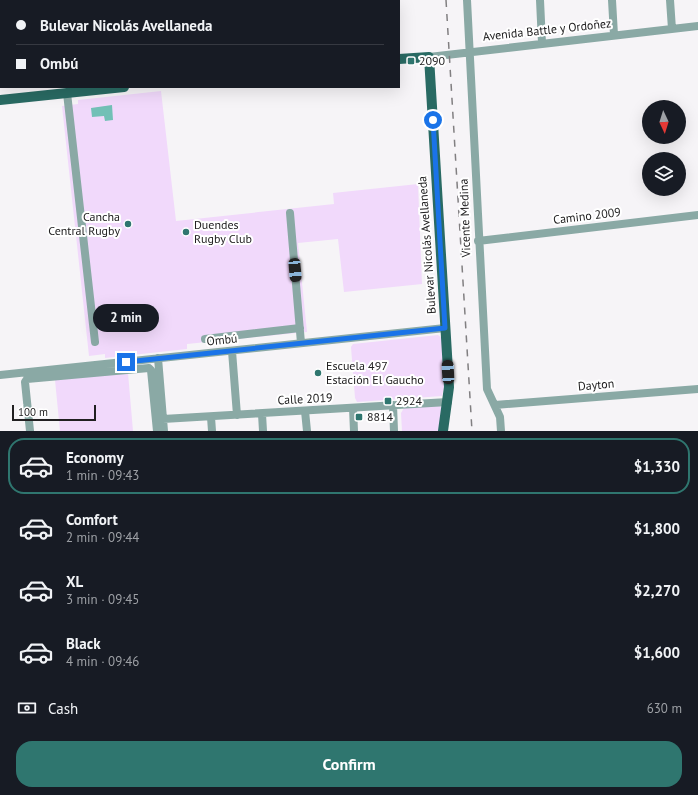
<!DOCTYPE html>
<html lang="en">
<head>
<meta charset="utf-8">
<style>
  :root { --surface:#171b24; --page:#20242c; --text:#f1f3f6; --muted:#9ea1a6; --line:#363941; --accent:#2f766f }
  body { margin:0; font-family:"PT Sans",sans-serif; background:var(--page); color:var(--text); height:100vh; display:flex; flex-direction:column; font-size:15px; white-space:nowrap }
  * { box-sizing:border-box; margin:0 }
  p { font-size:13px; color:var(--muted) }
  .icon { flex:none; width:22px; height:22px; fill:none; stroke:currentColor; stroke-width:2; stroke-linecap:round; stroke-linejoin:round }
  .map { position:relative; height:431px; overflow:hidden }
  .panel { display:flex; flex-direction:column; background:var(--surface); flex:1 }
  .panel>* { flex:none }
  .hud { position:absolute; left:0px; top:0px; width:400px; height:88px; box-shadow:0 4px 16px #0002; display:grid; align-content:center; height:88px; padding:0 16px; background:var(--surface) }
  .needle { width:26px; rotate:176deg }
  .controls { position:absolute; left:642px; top:100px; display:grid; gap:8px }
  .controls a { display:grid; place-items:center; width:44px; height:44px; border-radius:50%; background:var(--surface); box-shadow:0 4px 16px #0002; font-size:20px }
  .scale { position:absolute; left:12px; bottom:10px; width:84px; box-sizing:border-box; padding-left:4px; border:2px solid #212021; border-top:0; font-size:11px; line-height:14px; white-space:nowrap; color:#212021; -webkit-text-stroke:3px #fff; paint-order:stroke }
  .end { position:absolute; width:18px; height:18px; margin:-9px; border:5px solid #1a73e8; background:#fff; box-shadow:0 0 0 2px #fff }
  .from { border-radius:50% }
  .bubble { position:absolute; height:28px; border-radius:14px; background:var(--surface); box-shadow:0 4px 16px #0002; font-size:13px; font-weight:800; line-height:28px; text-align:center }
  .car { position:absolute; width:12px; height:24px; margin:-12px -6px; border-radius:5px; box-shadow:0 0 3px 1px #0007; background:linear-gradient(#222 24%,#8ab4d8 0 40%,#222 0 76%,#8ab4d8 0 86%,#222 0) }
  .hud b { display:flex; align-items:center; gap:14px; height:38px; font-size:15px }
  .hud b+b { border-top:1px solid var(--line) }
  .hud i { width:10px; height:10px; background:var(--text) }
  ul { padding:7px 0 0; list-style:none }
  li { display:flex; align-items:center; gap:12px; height:56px; margin:0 8px 6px; padding:0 8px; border:2px solid transparent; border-radius:16px }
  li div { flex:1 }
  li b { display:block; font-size:15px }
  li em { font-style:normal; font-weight:800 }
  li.active { border-color:var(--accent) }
  li>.icon { width:36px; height:36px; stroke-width:1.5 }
  .pay { display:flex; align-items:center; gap:10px; height:44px; padding:0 16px; font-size:15px }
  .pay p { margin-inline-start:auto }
  .button { display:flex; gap:8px; margin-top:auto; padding:8px 16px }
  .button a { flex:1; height:46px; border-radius:16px; background:var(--accent); color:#fff; font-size:16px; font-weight:800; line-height:46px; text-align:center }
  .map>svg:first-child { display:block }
</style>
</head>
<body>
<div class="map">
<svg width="698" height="431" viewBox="0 0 698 431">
  <rect width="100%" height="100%" fill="#f6f4f7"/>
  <path fill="#f1d9fb" d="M161,91L176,221L334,204L333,193L418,184L422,284L344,292L338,239L298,243L307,332L187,344V349L105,358V354L89,356L62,106L78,104V100Z
    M438,335L442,338L444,387L442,396L357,402L355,398L351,347L353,344Z
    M128,373L133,431H60L55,380Z
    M438,405L443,408L441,431H402L401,413L404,408Z"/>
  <path fill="#72c0b6" d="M112,105L113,120L105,121L104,116L92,117L91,108Z"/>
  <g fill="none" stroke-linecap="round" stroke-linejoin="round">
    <path stroke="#8aa9a5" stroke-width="8" d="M260,0V1
      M467,0L487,389L500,417L501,431
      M540,0L542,43
      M612,0L614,35
      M670,0L672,29
      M429,57L698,26
      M67,93L95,342
      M290,213L301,343
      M478,241L698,215
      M205,339L300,328
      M232,351L237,415
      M158,358L164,431
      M0,375L445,328
      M393,405L394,431
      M495,405L698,389
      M353,408L354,431
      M305,411L307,431
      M262,414L263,431
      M211,417L212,431
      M163,419L448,402
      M30,431L25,382L27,379L149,368L151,370L157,431"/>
    <path stroke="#296a63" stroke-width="10" d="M399,59L429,57L449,387L443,431
      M0,100L124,87"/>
    <path stroke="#817f81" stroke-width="1.5" stroke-dasharray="7 7" stroke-linecap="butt" d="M446,0L472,431"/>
  </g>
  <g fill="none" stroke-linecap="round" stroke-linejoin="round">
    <path stroke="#1a73e8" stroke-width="5" d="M126,362L445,328L433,120"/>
  </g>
  <g fill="#2f766f" stroke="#fff" stroke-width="1.5">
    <rect x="407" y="57" width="8" height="8" rx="2"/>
    <circle cx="128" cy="224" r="4"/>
    <circle cx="186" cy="232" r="4"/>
    <circle cx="318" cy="373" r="4"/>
    <rect x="384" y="397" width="8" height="8" rx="2"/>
    <rect x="355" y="413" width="8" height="8" rx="2"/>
  </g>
  <g text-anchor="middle" stroke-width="4" stroke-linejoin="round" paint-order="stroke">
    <g font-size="12" fill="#212021" stroke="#fff">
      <text transform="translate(547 30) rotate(-6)" y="4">Avenida Battle y Ordoñez</text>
      <text transform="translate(587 216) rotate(-7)" y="4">Camino 2009</text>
      <text transform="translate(465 218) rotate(-92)" y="4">Vicente Medina</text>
      <text transform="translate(427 245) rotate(-94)" y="4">Bulevar Nicolás Avellaneda</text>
      <text transform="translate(222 340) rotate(-6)" y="4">Ombú</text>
      <text transform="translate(596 385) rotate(-5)" y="4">Dayton</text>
      <text transform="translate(305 399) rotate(-3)" y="4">Calle 2019</text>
    </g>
    <g font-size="12" fill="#212021" stroke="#fff" text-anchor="start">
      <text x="419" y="65">2090</text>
      <text x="120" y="221" text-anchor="end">Cancha<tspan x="120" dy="14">Central Rugby</tspan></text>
      <text x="194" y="229">Duendes<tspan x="194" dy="14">Rugby Club</tspan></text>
      <text x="326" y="370">Escuela 497<tspan x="326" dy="14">Estación El Gaucho</tspan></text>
      <text x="396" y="405">2924</text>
      <text x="367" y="421">8814</text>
    </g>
  </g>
</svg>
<div class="controls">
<a><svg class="needle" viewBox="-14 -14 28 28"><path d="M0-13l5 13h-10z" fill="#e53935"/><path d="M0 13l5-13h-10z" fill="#9ea1a6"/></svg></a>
<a><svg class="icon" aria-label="layers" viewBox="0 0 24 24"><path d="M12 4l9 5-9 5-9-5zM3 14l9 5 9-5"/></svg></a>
</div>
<div class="scale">100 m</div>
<i class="end from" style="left:433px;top:120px"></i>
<i class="end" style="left:126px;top:362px"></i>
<div class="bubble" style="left:93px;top:304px;width:66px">2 min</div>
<i class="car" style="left:295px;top:270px;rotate:175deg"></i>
<i class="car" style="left:448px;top:372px;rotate:357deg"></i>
<div class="hud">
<b><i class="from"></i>Bulevar Nicolás Avellaneda</b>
<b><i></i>Ombú</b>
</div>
</div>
<section class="panel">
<ul>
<li class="active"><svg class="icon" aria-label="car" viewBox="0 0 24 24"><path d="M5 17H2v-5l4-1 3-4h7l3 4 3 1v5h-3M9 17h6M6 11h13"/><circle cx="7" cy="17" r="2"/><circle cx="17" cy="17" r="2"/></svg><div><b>Economy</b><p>1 min · 09:43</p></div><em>$1,330</em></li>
<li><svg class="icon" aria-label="car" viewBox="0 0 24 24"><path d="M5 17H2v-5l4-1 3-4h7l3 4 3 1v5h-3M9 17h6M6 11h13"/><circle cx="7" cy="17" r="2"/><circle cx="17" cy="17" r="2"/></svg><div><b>Comfort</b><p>2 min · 09:44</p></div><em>$1,800</em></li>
<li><svg class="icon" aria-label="car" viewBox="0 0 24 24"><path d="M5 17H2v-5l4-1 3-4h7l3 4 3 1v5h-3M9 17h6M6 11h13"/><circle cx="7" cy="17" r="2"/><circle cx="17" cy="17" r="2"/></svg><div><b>XL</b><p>3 min · 09:45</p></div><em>$2,270</em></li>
<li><svg class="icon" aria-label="car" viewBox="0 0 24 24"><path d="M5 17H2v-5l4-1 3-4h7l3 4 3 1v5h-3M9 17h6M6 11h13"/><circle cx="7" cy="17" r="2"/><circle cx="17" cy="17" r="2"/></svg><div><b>Black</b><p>4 min · 09:46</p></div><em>$1,600</em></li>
</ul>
<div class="pay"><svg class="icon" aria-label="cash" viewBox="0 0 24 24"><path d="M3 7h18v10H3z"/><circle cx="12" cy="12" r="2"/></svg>Cash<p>630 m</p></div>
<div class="button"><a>Confirm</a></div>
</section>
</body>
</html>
